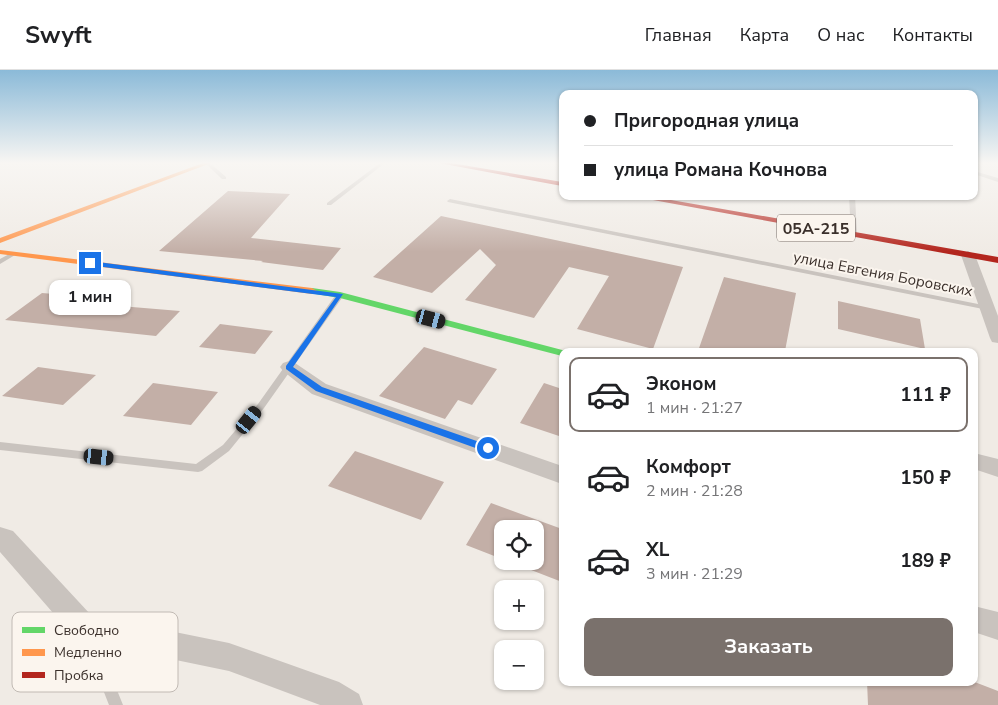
<!DOCTYPE html>
<html lang="ru">
<head>
<meta charset="utf-8">
<style>
  :root { --surface:#fff; --page:#f2f2f2; --text:#202124; --muted:#757577; --line:#e0e0e0; --accent:#7a716c }
  body { margin:0; font-family:"Nunito Sans",sans-serif; background:var(--page); color:var(--text); height:100vh; display:flex; flex-direction:column; font-size:19px; white-space:nowrap }
  * { box-sizing:border-box; margin:0 }
  p { font-size:16px; color:var(--muted) }
  .icon { flex:none; width:28px; height:28px; fill:none; stroke:currentColor; stroke-width:2; stroke-linecap:round; stroke-linejoin:round }
  .map { position:relative; flex:1; overflow:hidden }
  .details { position:absolute; left:559px; top:278px; width:419px; height:338px; display:flex; flex-direction:column; background:var(--surface); border-radius:10px; box-shadow:0 1px 4px #0004 }
  .details>* { flex:none }
  .hud { position:absolute; left:559px; top:20px; width:419px; height:110px; border-radius:10px; box-shadow:0 1px 4px #0004; display:grid; align-content:center; height:110px; padding:0 25px; background:var(--surface) }
  .buttons { position:absolute; left:494px; top:450px; display:grid; gap:10px }
  .buttons a { display:grid; place-items:center; width:50px; height:50px; border-radius:10px; background:var(--surface); box-shadow:0 1px 4px #0004; font-size:25px }
  .end { position:absolute; width:22px; height:22px; margin:-11px; border:6px solid #1a73e8; background:#fff; box-shadow:0 0 0 2px #fff }
  .from { border-radius:50% }
  .bubble { position:absolute; height:35px; border-radius:10px; background:var(--surface); box-shadow:0 1px 4px #0004; font-size:16px; font-weight:700; line-height:35px; text-align:center }
  .car { position:absolute; width:15px; height:30px; margin:-15px -8px; border-radius:6px; box-shadow:0 0 4px 1px #0007; background:linear-gradient(#222 24%,#8ab4d8 0 40%,#222 0 76%,#8ab4d8 0 86%,#222 0) }
  .hud b { display:flex; align-items:center; gap:18px; height:48px; font-size:19px }
  .hud b+b { border-top:1px solid var(--line) }
  .hud i { width:12px; height:12px; background:var(--text) }
  ul { padding:9px 0 0; list-style:none }
  li { display:flex; align-items:center; gap:15px; height:75px; margin:0 10px 8px; padding:0 15px; border:2px solid transparent; border-radius:10px }
  li div { flex:1 }
  li b { display:block; font-size:19px }
  li em { font-style:normal; font-weight:700 }
  li.on { border-color:var(--accent) }
  li>.icon { width:45px; height:45px; stroke-width:1.5 }
  .button { display:flex; gap:10px; margin-top:auto; padding:10px 25px }
  .button a { flex:1; height:58px; border-radius:10px; background:var(--accent); color:#fff; font-size:20px; font-weight:700; line-height:58px; text-align:center }
  header { display:flex; align-items:center; gap:30px; box-sizing:border-box; height:70px; padding:0 25px; background:var(--surface); border-bottom:1px solid var(--line) }
  header strong { font-size:24px }
  nav { display:flex; gap:28px; margin-inline-start:auto; font-size:18px }
  .map>svg:first-child { display:block }
</style>
</head>
<body>
<header>
<strong>Swyft</strong>
<nav><a>Главная</a><a>Карта</a><a>О нас</a><a>Контакты</a></nav>
</header>
<div class="map">
<svg width="998" height="635" viewBox="0 0 998 635">
  <rect width="100%" height="100%" fill="#f0ebe5"/>
  <path fill="#c3afa7" d="M228,121L290,124L251,168L341,178L323,200L261,192L263,191L159,181Z
    M441,146L683,197L653,279L577,259L609,206L569,197L534,248L465,230L496,195L480,179L432,223L373,207Z
    M724,207L796,223L785,281H698Z
    M42,223L102,228L96,234L180,241L156,266L5,250Z
    M838,231L920,249L925,279L838,259Z
    M220,254L273,261L255,284L199,277Z
    M424,277L497,299L472,335L458,330L445,349L379,326Z
    M38,297L96,305L63,335L2,326Z
    M153,313L218,322L191,355L123,346Z
    M544,313L562,319V367L520,353Z
    M355,381L444,412L421,450L328,416Z
    M491,433L562,459V512L508,491H535V459H502V489L466,475Z
    M867,611H972L998,621V635H868Z"/>
  <g fill="none" stroke-linecap="round" stroke-linejoin="round">
    <path fill="#c9c3be" fill-rule="evenodd" d="M205,93H210L226,107V109H222Z
      M380,93H385L331,135H327V133Z
      M974,101L998,108V112L974,104Z
      M849,126H855L857,164L854,166L851,164Z
      M450,129L988,236L992,238L988,240L448,132L447,131Z
      M13,182L15,183V185L0,194V189Z
      M337,223H340L344,225L264,338L229,381L202,401L198,402L0,380V372L196,394L223,375L258,334Z
      M86,555L91,556L123,635H109L80,561L81,556Z"/>
    <path fill="#c9c3be" fill-rule="evenodd" d="M968,181L975,185L998,246V273L992,272L990,268L961,185Z
      M289,291L295,293L326,314L562,396V414L312,324L283,301L280,297L283,293Z
      M974,383L998,389V407L974,399Z
      M0,457L13,461L91,545L229,573L339,612L359,624L363,635H320L229,601L84,571L74,567L0,482Z
      M974,536L998,542V570L974,562Z"/>
    <path fill="#63d668" fill-rule="evenodd" d="M312,218L340,222L566,281H562V286L340,228L309,223L307,221Z"/>
    <path fill="#ff974d" fill-rule="evenodd" d="M203,93H211L0,173V168Z
      M0,180L312,218L317,221L312,224L0,184Z"/>
    <path fill="#b3261e" fill-rule="evenodd" d="M439,93H451L562,112V116Z
      M631,126H648L998,187V193Z"/>
  </g>
  <linearGradient id="sky" x2="0" y2="1"><stop stop-color="#8bbad8"/><stop offset="0.51" stop-color="#f8f6f3"/><stop offset="1" stop-color="#f8f6f3" stop-opacity="0"/></linearGradient>
  <rect width="998" height="182" fill="url(#sky)"/>
  <path fill="#1a73e8" d="M90,191L343,224L293,297L322,317L491,376L492,378L491,381H484L316,321L286,299V296L336,227L88,195Z"/>
  <g text-anchor="middle" stroke-width="4" stroke-linejoin="round" paint-order="stroke">
    <g font-size="15" fill="#3b302b" stroke="#fbf5ee">
      <text transform="translate(883 204) rotate(11)" y="5">улица Евгения Боровских</text>
    </g>
    <rect fill="#fbf5ee" stroke="#756b66" stroke-width="1" x="777" y="144.5" width="78" height="27" rx="4"/>
    <g font-size="16" font-weight="bold" fill="#3b302b">
      <text x="816" y="164">05А-215</text>
    </g>
  </g>
  <rect x="12" y="542" width="166" height="80" rx="8" fill="#fbf5ee" stroke="#c1bab4" stroke-width="1"/>
  <rect x="22" y="557" width="23" height="6" fill="#63d668"/>
  <rect x="22" y="579" width="23" height="7" fill="#ff974d"/>
  <rect x="22" y="602" width="23" height="6" fill="#b3261e"/>
  <g font-size="14" fill="#3b302b">
    <text x="54" y="565">Свободно</text>
    <text x="54" y="587">Медленно</text>
    <text x="54" y="610">Пробка</text>
  </g>
</svg>
<div class="buttons">
<a><svg class="icon" aria-label="locate" viewBox="0 0 24 24"><circle cx="12" cy="12" r="6"/><path d="M12 2v4M12 18v4M2 12h4M18 12h4"/></svg></a>
<a>+</a>
<a>−</a>
</div>
<i class="end from" style="left:488px;top:378px"></i>
<i class="end" style="left:90px;top:193px"></i>
<div class="bubble" style="left:49px;top:210px;width:82px">1 мин</div>
<i class="car" style="left:431px;top:249px;rotate:105deg"></i>
<i class="car" style="left:249px;top:350px;rotate:39deg"></i>
<i class="car" style="left:99px;top:387px;rotate:96deg"></i>
<div class="hud">
<b><i class="from"></i>Пригородная улица</b>
<b><i></i>улица Романа Кочнова</b>
</div>
<section class="details">
<ul>
<li class="on"><svg class="icon" aria-label="car" viewBox="0 0 24 24"><path d="M5 17H2v-5l4-1 3-4h7l3 4 3 1v5h-3M9 17h6M6 11h13"/><circle cx="7" cy="17" r="2"/><circle cx="17" cy="17" r="2"/></svg><div><b>Эконом</b><p>1 мин · 21:27</p></div><em>111 ₽</em></li>
<li><svg class="icon" aria-label="car" viewBox="0 0 24 24"><path d="M5 17H2v-5l4-1 3-4h7l3 4 3 1v5h-3M9 17h6M6 11h13"/><circle cx="7" cy="17" r="2"/><circle cx="17" cy="17" r="2"/></svg><div><b>Комфорт</b><p>2 мин · 21:28</p></div><em>150 ₽</em></li>
<li><svg class="icon" aria-label="car" viewBox="0 0 24 24"><path d="M5 17H2v-5l4-1 3-4h7l3 4 3 1v5h-3M9 17h6M6 11h13"/><circle cx="7" cy="17" r="2"/><circle cx="17" cy="17" r="2"/></svg><div><b>XL</b><p>3 мин · 21:29</p></div><em>189 ₽</em></li>
</ul>
<div class="button"><a>Заказать</a></div>
</section>
</div>
</body>
</html>
